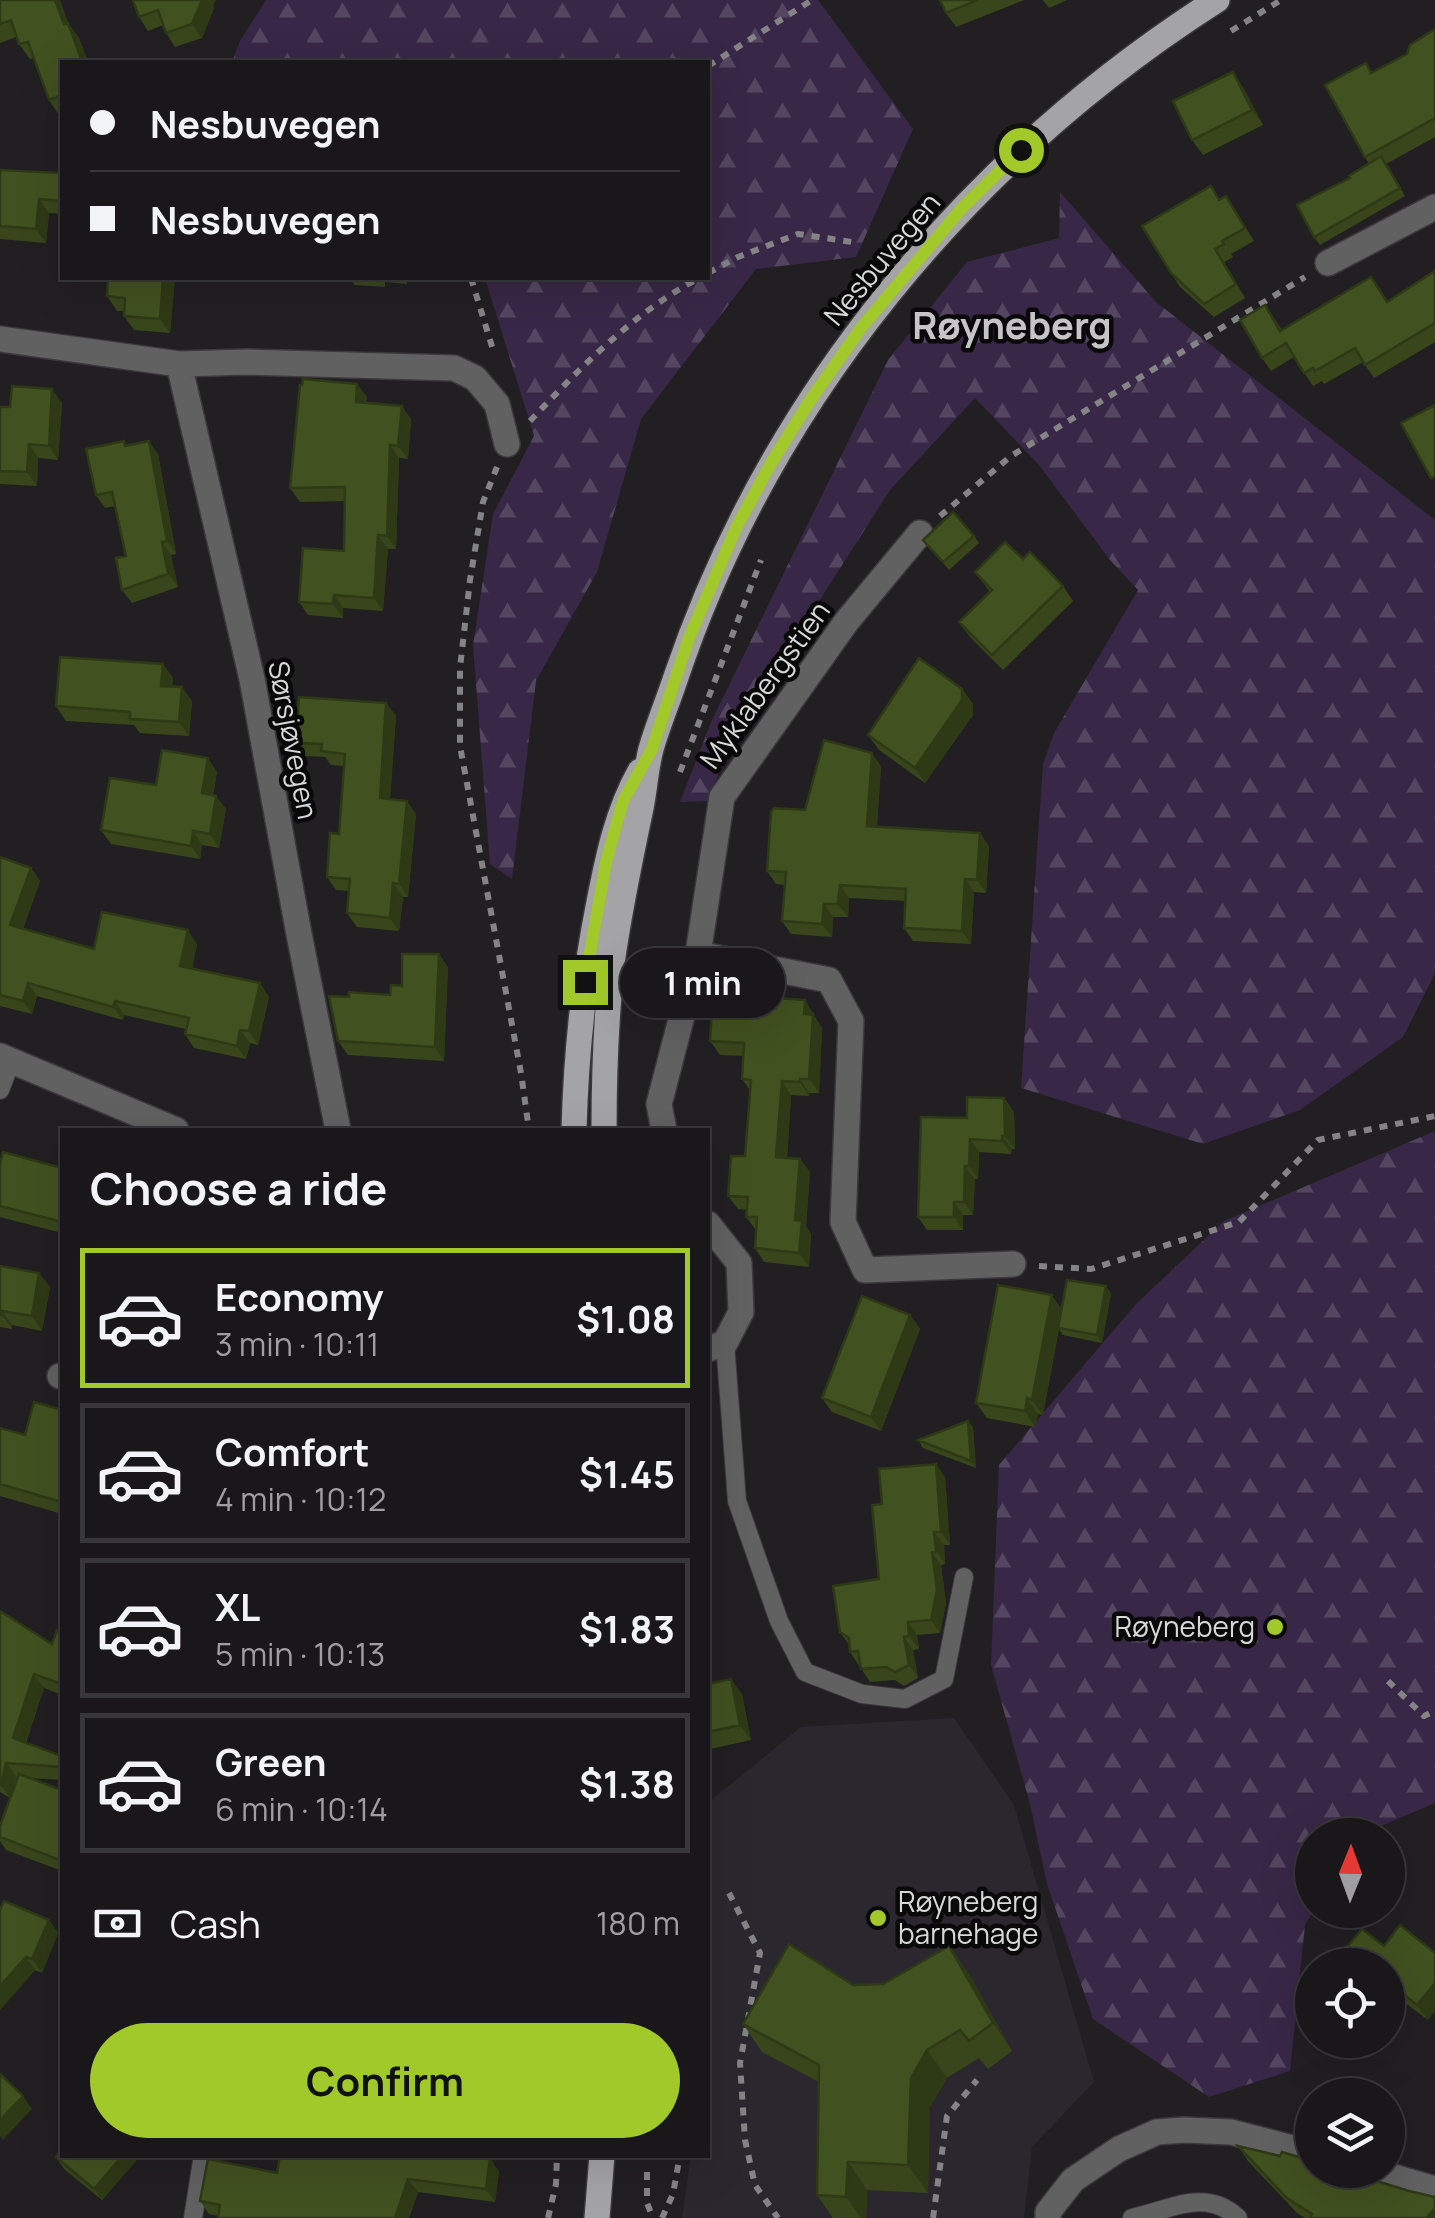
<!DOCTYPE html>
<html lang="en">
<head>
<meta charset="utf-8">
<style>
  :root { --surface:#19171a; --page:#262427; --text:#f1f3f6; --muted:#9f9fa2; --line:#373639; --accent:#a1c92a }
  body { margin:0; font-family:Manrope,sans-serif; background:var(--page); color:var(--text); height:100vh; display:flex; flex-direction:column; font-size:38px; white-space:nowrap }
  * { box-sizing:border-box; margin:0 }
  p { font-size:32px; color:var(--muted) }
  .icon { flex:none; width:55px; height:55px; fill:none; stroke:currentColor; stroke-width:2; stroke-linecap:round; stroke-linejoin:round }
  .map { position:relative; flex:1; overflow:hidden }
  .side { position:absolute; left:60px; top:1128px; width:650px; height:1030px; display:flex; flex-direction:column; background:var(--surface); border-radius:0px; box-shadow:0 10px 40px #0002,0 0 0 2px var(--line) }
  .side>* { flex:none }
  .top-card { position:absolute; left:60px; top:60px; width:650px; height:220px; border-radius:0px; box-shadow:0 10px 40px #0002,0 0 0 2px var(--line); display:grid; align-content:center; height:220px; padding:0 30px; background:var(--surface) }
  .needle { width:65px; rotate:1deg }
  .fabs { position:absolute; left:1295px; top:1818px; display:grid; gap:20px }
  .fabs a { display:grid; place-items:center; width:110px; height:110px; border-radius:50%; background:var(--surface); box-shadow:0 10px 40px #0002,0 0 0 2px var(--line); font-size:50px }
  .end { position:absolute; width:45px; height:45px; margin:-22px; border:12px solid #a1c92a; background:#111; box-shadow:0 0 0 5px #111 }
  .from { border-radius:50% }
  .bubble { position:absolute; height:70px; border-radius:35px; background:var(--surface); box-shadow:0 10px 40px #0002,0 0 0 2px var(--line); font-size:32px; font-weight:700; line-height:70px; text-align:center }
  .top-card b { display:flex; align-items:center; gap:35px; height:95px; font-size:38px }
  .top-card b+b { border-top:2px solid var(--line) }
  .top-card i { width:25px; height:25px; background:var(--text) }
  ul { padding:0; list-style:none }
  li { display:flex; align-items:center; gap:30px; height:140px; margin:0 20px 15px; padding:0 10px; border:5px solid var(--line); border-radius:0px }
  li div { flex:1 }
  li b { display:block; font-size:38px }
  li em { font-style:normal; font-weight:700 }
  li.current { border-color:var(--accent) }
  li>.icon { width:90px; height:90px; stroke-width:1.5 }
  h2 { padding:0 30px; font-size:45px; line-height:120px }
  .pay { display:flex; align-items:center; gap:25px; height:110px; padding:0 30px; font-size:38px }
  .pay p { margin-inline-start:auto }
  .button { display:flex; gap:20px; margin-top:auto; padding:20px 30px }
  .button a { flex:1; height:115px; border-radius:60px; background:var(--accent); color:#111; font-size:40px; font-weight:700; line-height:115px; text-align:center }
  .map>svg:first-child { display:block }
</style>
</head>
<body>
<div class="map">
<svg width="1435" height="2218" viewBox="0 0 1435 2218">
  <defs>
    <pattern id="forest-firs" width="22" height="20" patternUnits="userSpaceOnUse" patternTransform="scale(2.5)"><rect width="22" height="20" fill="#382746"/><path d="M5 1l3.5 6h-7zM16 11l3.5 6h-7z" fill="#544660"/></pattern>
  </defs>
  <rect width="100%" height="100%" fill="#211f22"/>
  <path fill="#2b272e" d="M954,1718L1014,1805L1094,2082L1032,2147L1024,2218H682L691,2155H708L710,1801L801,1727Z"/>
  <path fill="url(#forest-firs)" d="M266,0H818L913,129L856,257L756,269L641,419L597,572L536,681L512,879L490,864L473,645L493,514L534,436L485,278H708V62H232L240,41Z
    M1060,192L1156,302L1435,520V973L1403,1037L1300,1110L1203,1144L1021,1088L1043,764L1054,733L1138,590L1110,560L1039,465L975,398L890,490L740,725L707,801L680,802L712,720L888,360L967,262L1059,238Z
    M1435,1131V1803L1360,1835H1312L1314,1910L1305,1925L1290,2071L1209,2097L1093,2019L1047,1884L1030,1804L991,1665L999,1465L1136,1304L1224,1221Z"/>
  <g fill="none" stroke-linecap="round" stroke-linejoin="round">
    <g stroke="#3b393c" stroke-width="20">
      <path id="service" d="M0,1090L11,1061
        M725,1343L737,1501L779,1621L805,1672L862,1694L905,1699L944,1679L964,1577
        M193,2218L203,2155
        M1132,2218C1169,2210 1206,2187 1238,2218"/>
    </g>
    <g stroke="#3b393c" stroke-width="28">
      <path id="minor" d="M1328,263L1435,207
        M0,339L179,364L252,679L299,934L338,1130
        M179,364L247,362L454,368L475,378L497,404L507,444
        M698,954L829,980L851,1021L843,1222L865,1270L1013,1264
        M0,1056L176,1130
        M664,1130L659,1104L698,954L722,797L847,621L920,533
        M708,1224L739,1263L741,1312L725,1343L708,1349
        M60,1376H62
        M1370,2170L1435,2189
        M1048,2218V2212L1073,2180L1119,2149L1157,2132L1184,2130L1231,2132L1312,2153"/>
    </g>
    <g stroke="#3b393c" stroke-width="28">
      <path id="primary" d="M574,1130C576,1054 584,977 599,902C608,856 617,812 640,771
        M604,1130C604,1075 606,1019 612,964C619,912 630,860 641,808C645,788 646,768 651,749C658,725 668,701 676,677C771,397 968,159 1217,0
        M597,2218L602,2155"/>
    </g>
    <path stroke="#848385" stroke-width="6" stroke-dasharray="8 8" stroke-linecap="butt" d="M1231,31L1281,0
      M708,66L812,0
      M708,273L738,257L798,234L859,243
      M471,278L494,353
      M530,421C581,367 633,313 699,278
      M497,467L483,502L470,580L460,668V746L521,1073L529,1130
      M940,516L1011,456L1305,277
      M680,772L761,560
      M1039,1266L1091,1269L1239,1222L1318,1140L1435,1116
      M1388,1681L1424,1716L1435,1711
      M729,1893L760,1953L740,2063L745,2140L755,2185L778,2218
      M647,2172V2203L653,2218
      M548,2218L556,2184L557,2155
      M662,2218L673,2194L680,2155
      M933,2218L947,2116L977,2080"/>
    <use href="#service" stroke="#626162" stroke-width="18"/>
    <use href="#minor" stroke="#626162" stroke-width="25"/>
    <use href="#primary" stroke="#a4a3a5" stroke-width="25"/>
  </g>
  <path fill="#39461c" d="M0,0H60L68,23L79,38L88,62H62V114L59,115L49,100L34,58L30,59L19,44L16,37L0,43Z
    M133,0H216L213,4L214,8L202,38L175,47L166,33L163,25L148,31L139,17Z
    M940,0H1024L956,27L946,13Z
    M1043,0H1067L1049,8Z
    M1435,29V137L1386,164L1405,196L1320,245L1314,237L1350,178L1369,164L1365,157L1372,73L1407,54Z
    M1243,87L1263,125L1203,155L1192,140Z
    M62,159V214L49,213L46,243L0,239V170L59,173Z
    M1226,196L1254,241L1231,254L1233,257L1224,262L1245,298L1214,317L1180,287L1171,273L1221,199Z
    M1435,271V342L1374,378L1363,362L1324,384L1322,381L1313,386L1294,357L1271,371L1262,358L1265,305L1282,330L1387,302Z
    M108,278H175L170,333L134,330L124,316L125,311H117L107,296Z
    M195,278H251V282Z
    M349,278H407V284L385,282V287L355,285Z
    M367,397L366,403L411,419L408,459L399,458L396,549H388L383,611L343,608V618L308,615L299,602L344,551L345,501L300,502L290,488Z
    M62,403L58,460L38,458L37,486L0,484V407Z
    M127,446L158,454L176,554L171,555L178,587L132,603L122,590L126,556L115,506L105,508L96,495Z
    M974,536L979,543L949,570L923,540Z
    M1023,559L1063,586L1073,601L1003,670L970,637L959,622L990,592L975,572Z
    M163,664L173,678L172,686L192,701L189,736L140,733L134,725L66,721L56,706Z
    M962,689L973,704V715L925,783L879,750L868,735Z
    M386,703L396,716L390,799L416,814L408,897H403L399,931L357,927L347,913L349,891L336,890L327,877L339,834L344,766L331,765L325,757L305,756L296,743Z
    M881,766L877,827L989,846L986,893L974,892L971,944L913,941L904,928L906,901L849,898L848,917H833L832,937L791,934L782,921L785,885L776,884L767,871Z
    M217,772L213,795L226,809L219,848L202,845L200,859L111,844L101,830L156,785Z
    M0,857L31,868L40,881L23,929L94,949L197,944L192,968L269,997L258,1045L250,1043L246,1059L194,1048L185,1034L186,1029L124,1015L123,1020L37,996L32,1014L0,1006Z
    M439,954L448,968L444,1061L348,1055L338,1041L349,997L390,995Z
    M814,1013V1017L822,1028L819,1093H809V1096L791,1095L787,1158L800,1159L810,1172L806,1226L811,1234L809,1267L764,1262L755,1248L756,1230L746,1217L747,1210L738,1209L728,1196L745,1156L750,1090L742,1079L744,1056L720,1055L710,1041Z
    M1004,1098L1014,1112L1015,1149H1012L1011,1154L979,1152L978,1179H975L973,1215H963V1230H927L918,1217L967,1118Z
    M0,1164L62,1168V1233L0,1217Z
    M0,1266L39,1273L50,1287L42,1331L12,1325V1329L0,1327Z
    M1106,1286L1111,1294L1102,1343L1063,1335L1059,1329L1043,1415L1038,1414L1035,1427L987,1418L976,1403L1061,1309Z
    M910,1315L920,1329L881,1431L832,1412L822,1398Z
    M62,1410V1514L0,1496V1428L25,1435Z
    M968,1421L973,1428L976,1468L923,1448L918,1440Z
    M945,1477L950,1545H944L945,1564L941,1565L946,1603L940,1633L917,1635L919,1649L913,1650L918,1678L904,1686L895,1680L870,1682L850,1652V1646L840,1632L879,1579L882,1504Z
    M0,1611L52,1644L62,1633V1695L44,1688L26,1743L62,1756V1780L29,1778L62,1790V1871L6,1850L0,1841V1826L10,1798L0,1792Z
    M708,1684L742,1694L751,1740L710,1749L708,1745Z
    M0,1910L49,1920L58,1933L42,1973L35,1970L0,2010Z
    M949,1946L969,1974L1012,2051L988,2069L979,2058L947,2078L930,2107L928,2193L867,2190L866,2218H833L817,2195L819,2082L762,2052L743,2024L853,1985L883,1984Z
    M1384,1946L1428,2020L1404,2002L1400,2007L1388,1997V1965H1351L1342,1953Z
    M1238,2146L1409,2191L1435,2218H1305L1297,2213L1248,2161Z
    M141,2155L102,2200L64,2169L56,2157Z
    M280,2155H481V2157L490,2158L499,2172L495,2202L418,2192L409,2218H218L219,2216L209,2214L200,2201L277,2173Z"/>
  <path fill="#2e3916" d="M55,0H60L68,23L79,38L88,62H83L82,61L64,24Z
    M202,0H216L213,4L214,8L202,38L192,24Z
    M1233,72L1243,87L1263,125L1252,110Z
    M39,199L49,213L46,243L36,229Z
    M163,278H175L170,333L160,319Z
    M357,384L367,397L365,416L356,402Z
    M52,389L62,403L58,460L49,446Z
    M402,406L411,419L408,459L398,446Z
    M149,441L158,454L176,554L167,541Z
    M29,444L38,458L37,486L27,472Z
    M390,445L399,458L396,549L387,536Z
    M378,535L388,549L383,611L374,598Z
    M162,542L171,555L178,587L168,574Z
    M334,595L343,608V618L333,604Z
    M163,664L173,678L171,700L161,686Z
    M182,687L192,701L189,736L179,722Z
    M962,689L973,704V715L925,783L915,768Z
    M386,703L396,716L389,811L380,798Z
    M872,753L881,766L876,839L867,826Z
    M208,758L217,772L211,807L202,793Z
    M216,796L226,809L219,848L210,834Z
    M407,801L416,814L408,897L399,884Z
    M193,831L202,845L200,859L191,846Z
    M980,833L989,846L986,893L977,880Z
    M31,868L40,881L19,938L10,925Z
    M965,879L974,892L971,944L962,931Z
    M393,883L403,897L399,931L390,918Z
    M840,885L849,898L848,917L838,904Z
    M824,904L833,917L832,937L822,924Z
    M188,930L197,944L190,979L180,966Z
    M439,954L448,968L444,1061L435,1047Z
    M28,983L37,996L32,1014L23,1001Z
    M260,983L269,997L258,1045L249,1031Z
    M805,1000L822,1028L819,1093L809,1079L804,1014Z
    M115,1001L124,1015L123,1020L113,1007Z
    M240,1030L250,1043L246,1059L237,1046Z
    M800,1079L809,1093V1096L800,1082Z
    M782,1081L791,1095L786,1171L776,1157Z
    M1004,1098L1014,1112L1015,1149L1005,1136Z
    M1002,1136L1012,1149L1011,1154L1002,1141Z
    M970,1139L979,1152L978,1179L969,1166Z
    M800,1159L810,1172L806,1226L811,1234L809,1267L799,1253L795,1220Z
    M965,1166L975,1179L973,1215L964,1202Z
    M954,1202L963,1215V1230L954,1217Z
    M39,1273L50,1287L42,1331L32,1316Z
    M1106,1286L1111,1294L1102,1343L1097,1335Z
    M1052,1295L1062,1310L1043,1415L1032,1400Z
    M2,1311L12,1325V1329L2,1315Z
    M910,1315L920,1329L881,1431L871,1417Z
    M1027,1398L1038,1414L1035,1427L1025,1411Z
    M968,1421L973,1428L976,1468L971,1461Z
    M936,1464L945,1477L950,1545L941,1532Z
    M934,1532L944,1545L945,1564L936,1551Z
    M932,1552L941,1565L946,1603L940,1633L931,1620Z
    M908,1622L917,1635L919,1649L909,1636Z
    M904,1637L913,1650L918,1678L909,1665Z
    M34,1674L44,1688L22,1752L13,1738Z
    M731,1679L742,1694L751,1740L740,1725Z
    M6,1763L16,1776L11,1799L1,1785Z
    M49,1920L58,1933L42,1973L32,1959Z
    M949,1946L969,1974L1012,2051L993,2023Z
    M26,1957L35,1970L0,2010V1986Z
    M1435,1983V2011L1428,2020L1417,2005Z
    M1394,1987L1404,2002L1400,2007L1390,1992Z
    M927,2050L947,2078L930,2107L928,2193L908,2165L911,2078Z
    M23,2096L32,2109L3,2140L0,2136V2120Z
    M123,2155H141L102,2200L94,2189Z
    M490,2158L499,2172L495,2202L486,2189Z
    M848,2162L867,2190L866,2218H861L846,2197Z
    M408,2179L418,2192L409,2218H395Z
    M1435,2208V2218H1426Z"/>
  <path fill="#425120" stroke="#2e3916" stroke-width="2.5" d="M0,0H55L64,24L68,23L82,61H79L81,62H62V95L49,100L28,42L19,44L11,20L0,24Z
    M133,0H202L192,24L166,33L158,10L139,17Z
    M940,0H978L946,13Z
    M1435,29V118L1365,157L1325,85L1366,63L1371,73L1407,54L1410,45Z
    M1233,72L1252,110L1192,140L1173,101Z
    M1381,156L1400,188L1314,237L1297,205L1350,178L1349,176Z
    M60,159H62V201L39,199L36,229L0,226V170L59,173Z
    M1211,186L1219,200L1226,196L1245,228L1222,241L1224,244L1215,249L1236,284L1204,304L1171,273L1142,226Z
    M1435,271V323L1365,365L1355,348L1315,371L1313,368L1304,373L1286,343L1262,358L1240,320L1265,305L1280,331L1371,277L1387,302Z
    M108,278H163L160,319L124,316L125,298L107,296Z
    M303,379L357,384L356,402L402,406L398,446L390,445L387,536L378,535L374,598L334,595L333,604L299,602L303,548L344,551L345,487L290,488L300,385H302Z
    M12,386L52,389L49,446L29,444L27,472L0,471V407H10Z
    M1435,405V476L1431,478L1401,423Z
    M124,441L125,446L149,441L167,541L162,542L168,574L122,590L116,558L126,556L112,492L96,495L86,449Z
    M953,512L974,536L943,562L923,540Z
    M1005,542L1023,559L1030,552L1063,586L992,655L959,622L992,590L975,572Z
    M60,657L163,664L161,686L182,687L179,722L130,719V712L56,706Z
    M919,658L962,689V700L915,768L868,735Z
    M299,697L386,703L380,798L407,801L399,884L393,883L390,918L347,913L350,879L327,877L330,833L339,834L345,754L321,751L322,744L296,743Z
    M824,740L872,753L867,826L980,833L977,880L965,879L962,931L904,928L906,889L840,885L838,904H824L822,924L782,921L786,872L767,871L771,812L774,808L805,810Z
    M162,750L208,758L202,793L216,796L210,834L193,831L191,846L101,830L110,778L156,785Z
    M0,857L31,868L10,925L94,949L102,912L188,930L180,966L260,983L249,1031L240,1030L237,1046L185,1034L189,1018L115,1001L113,1007L28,983L23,1001L0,995Z
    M402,954H439L435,1047L338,1041L329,996L349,997V992L390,995L391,985L402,986Z
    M713,994L805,1000L804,1014L813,1015L809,1079H800V1082L782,1081L776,1157L800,1159L795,1220L802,1221L799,1253L755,1248L757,1217H746L748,1197L728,1196L731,1156H745L751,1080L742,1079L744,1043L710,1041Z
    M967,1097L1004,1098L1005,1136H1002V1141L970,1139L969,1166H965L964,1202H954V1217H918L921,1117L967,1118Z
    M3,1152L62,1168V1222L0,1206V1164Z
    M0,1266L39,1273L32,1316L2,1311V1315H0Z
    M1067,1280L1106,1286L1097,1335L1058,1328Z
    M998,1285L1052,1295L1032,1400L1027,1398L1025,1411L976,1403Z
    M862,1296L910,1315L871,1417L822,1398Z
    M34,1402L62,1410V1502L0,1484V1428L25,1435Z
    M968,1421L971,1461L918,1440Z
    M936,1464L941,1532H934L936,1551L932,1552L937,1590L931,1620L908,1622L909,1636L904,1637L909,1665L895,1672L886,1667L861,1669L858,1651L850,1652L849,1638L840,1632L833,1586L879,1579L872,1505L882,1504L879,1469Z
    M0,1611L52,1644L57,1630L62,1633V1684L34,1674L13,1738L62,1756V1767L6,1763L1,1785L0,1784Z
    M731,1679L740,1725L708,1732V1684Z
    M19,1774L62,1790V1861L0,1837V1826Z
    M4,1901L49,1920L32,1959L26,1957L0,1986V1910Z
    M1400,1925L1435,1953V1983L1417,2005L1394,1987L1390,1992L1388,1990V1965H1357L1342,1953L1362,1929L1384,1946Z
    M789,1944L853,1985L883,1984L949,1946L993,2023L969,2041L960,2030L927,2050L911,2078L908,2165L848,2162L846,2197L817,2195L819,2065L743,2024Z
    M0,2074L23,2096L0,2120Z
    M1238,2146L1280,2156L1282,2152L1312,2161V2170H1341L1409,2191L1435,2197V2208L1426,2218H1310L1312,2214L1287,2198Z
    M62,2149V2155H123L94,2189L56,2157Z
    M280,2155H470L490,2158L486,2189L408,2179L395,2218H218L220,2205L200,2201L208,2159L277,2173Z"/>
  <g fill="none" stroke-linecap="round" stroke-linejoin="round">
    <path stroke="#a1c92a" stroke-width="12" d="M585,982L606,862L623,801L652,749L689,638L736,528L770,465L809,402L861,328L961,209L1021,150"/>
  </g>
  <g fill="#a1c92a" stroke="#0a090a" stroke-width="4">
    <circle cx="1275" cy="1627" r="10"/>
    <circle cx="878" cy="1918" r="10"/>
  </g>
  <g text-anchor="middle" stroke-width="9" stroke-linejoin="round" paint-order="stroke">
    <g font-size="28" fill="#d8d8d9" stroke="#0a090a">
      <text transform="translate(882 259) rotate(-50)" y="10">Nesbuvegen</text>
      <text transform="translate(765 685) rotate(-54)" y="10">Myklabergstien</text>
      <text transform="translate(293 740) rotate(79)" y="10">Sørsjøvegen</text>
    </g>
    <g font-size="28" fill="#d8d8d9" stroke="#0a090a" text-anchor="end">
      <text x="1255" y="1637">Røyneberg</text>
      <text x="898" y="1912" text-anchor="start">Røyneberg<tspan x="898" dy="32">barnehage</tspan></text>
    </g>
    <g font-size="38" font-weight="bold" fill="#c6c4c7" stroke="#0a090a">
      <text x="1012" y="339">Røyneberg</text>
    </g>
  </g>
</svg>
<div class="fabs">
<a><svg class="needle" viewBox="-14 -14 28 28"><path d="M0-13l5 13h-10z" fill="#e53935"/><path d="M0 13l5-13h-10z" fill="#9f9fa2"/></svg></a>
<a><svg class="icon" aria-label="locate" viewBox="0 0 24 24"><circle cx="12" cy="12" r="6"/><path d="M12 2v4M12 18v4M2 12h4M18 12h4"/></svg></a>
<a><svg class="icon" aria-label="layers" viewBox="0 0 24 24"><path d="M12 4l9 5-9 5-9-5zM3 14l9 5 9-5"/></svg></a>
</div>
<i class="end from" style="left:1021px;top:150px"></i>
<i class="end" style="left:585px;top:982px"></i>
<div class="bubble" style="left:620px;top:948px;width:165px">1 min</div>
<div class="top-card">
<b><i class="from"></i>Nesbuvegen</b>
<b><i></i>Nesbuvegen</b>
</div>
<section class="side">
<h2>Choose a ride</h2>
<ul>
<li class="current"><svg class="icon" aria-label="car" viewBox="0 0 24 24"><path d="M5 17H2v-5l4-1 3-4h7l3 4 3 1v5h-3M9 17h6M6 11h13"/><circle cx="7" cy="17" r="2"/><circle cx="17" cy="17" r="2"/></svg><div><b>Economy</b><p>3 min · 10:11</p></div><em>$1.08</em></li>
<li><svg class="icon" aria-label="car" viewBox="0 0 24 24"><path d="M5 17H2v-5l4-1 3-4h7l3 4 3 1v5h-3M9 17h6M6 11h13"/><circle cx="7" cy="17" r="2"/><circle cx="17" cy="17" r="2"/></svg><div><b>Comfort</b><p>4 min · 10:12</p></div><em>$1.45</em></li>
<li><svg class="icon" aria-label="car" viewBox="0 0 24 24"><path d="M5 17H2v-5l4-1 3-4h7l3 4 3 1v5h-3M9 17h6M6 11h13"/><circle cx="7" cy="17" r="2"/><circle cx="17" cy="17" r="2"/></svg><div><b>XL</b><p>5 min · 10:13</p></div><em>$1.83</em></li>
<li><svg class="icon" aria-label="car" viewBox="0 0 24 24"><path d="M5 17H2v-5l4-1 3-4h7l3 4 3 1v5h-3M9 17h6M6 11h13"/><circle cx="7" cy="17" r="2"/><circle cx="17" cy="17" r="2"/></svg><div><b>Green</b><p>6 min · 10:14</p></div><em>$1.38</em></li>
</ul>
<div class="pay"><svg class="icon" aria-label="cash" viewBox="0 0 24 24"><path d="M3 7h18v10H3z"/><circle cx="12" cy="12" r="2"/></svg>Cash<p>180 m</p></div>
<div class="button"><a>Confirm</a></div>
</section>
</div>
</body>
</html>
